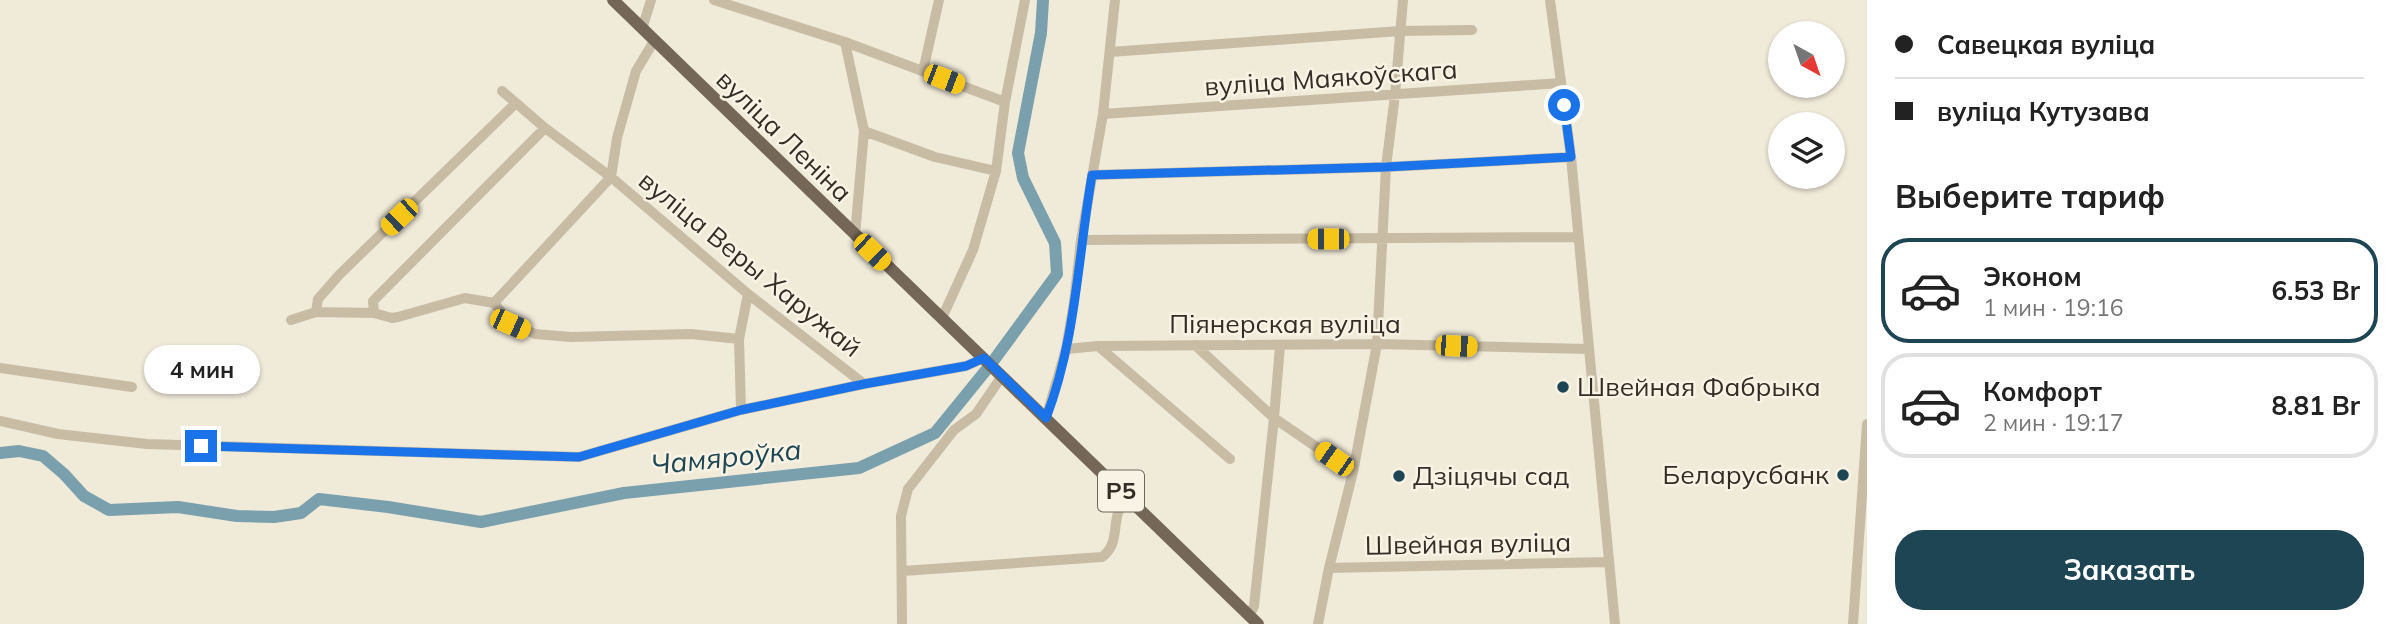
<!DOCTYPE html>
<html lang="ru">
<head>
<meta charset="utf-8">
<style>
  :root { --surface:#fff; --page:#f2f2f2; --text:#222; --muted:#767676; --line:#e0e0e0; --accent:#1d4553 }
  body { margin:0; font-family:Mulish,sans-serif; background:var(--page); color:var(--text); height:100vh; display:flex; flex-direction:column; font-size:26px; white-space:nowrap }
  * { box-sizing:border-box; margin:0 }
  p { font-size:23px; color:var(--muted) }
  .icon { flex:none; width:38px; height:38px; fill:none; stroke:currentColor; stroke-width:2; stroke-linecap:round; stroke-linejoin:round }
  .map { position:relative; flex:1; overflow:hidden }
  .drawer { display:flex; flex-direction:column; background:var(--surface); width:525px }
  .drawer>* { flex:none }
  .top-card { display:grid; align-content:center; height:154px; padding:0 28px; background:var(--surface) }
  .needle { width:46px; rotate:140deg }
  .buttons { position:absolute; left:1768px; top:21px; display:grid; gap:14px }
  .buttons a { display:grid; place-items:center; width:77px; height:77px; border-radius:50%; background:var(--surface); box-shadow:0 2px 5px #0004; font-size:35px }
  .end { position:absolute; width:32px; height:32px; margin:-16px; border:9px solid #1a73e8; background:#fff; box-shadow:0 0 0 4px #fff }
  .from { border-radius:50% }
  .bubble { position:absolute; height:49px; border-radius:24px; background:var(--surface); box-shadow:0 2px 5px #0004; font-size:23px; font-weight:700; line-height:49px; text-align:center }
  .car { position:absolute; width:21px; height:42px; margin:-21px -10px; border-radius:9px; box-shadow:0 0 5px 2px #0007; background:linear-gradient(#f5c518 24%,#345 0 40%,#f5c518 0 76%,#345 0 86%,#f5c518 0) }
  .top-card b { display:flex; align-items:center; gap:24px; height:66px; font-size:26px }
  .top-card b+b { border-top:2px solid var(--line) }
  .top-card i { width:18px; height:18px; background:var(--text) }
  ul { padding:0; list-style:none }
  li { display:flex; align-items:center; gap:21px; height:105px; margin:0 14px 10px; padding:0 14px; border:4px solid var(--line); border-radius:28px }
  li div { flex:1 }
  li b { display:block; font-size:26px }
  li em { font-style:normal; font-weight:700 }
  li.current { border-color:var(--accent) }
  li>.icon { width:63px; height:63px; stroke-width:1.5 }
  h2 { padding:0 28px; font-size:32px; line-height:84px }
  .primary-button { display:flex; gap:14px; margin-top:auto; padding:14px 28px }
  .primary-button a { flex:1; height:80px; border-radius:28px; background:var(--accent); color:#fff; font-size:28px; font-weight:700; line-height:80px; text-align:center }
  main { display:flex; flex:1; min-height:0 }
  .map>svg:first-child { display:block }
</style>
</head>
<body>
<main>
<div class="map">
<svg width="1867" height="624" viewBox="0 0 1867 624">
  <rect width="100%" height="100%" fill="#f0ead9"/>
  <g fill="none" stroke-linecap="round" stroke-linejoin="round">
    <path stroke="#79a0ac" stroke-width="12" d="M994,360L1057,274L1055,243L1023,178L1018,153L1041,33L1043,0
      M0,453L19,451L43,456L64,474L84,496L109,510L178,507L237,516L274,517L301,513L319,499L388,507L481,522L624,493L859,468L935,433L987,369"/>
    <path stroke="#c8bca5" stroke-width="10" d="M714,0L845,42L1005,102
      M1550,0L1571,157L1615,624
      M642,29L651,0
      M845,42L864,131L935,157L996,171
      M1110,52L1400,31L1472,30
      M923,71L939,0
      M502,91L545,128L611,177L748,294L864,384
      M1103,114L1561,83
      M545,128L373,301L374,313L392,318L398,317L465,298L494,303L510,323L535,334L571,337L691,334L739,339
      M1092,175L1386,167L1571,157
      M855,236L864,131
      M1081,240L1577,237
      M494,303L611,177L617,138L636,71L654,41
      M316,312L318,299L340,274L516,103
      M942,318L973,250L996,171L1005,102L1025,0
      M291,320L316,312L374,313
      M1195,345L1274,418L1353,472
      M1098,346L1230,459
      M1066,349L1098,346L1377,344L1588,349
      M0,368L132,387
      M741,410L739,339L748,294
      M1046,418L1066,349L1074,302L1081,240L1103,114L1115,0
      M0,421L58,434L147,444L579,457L741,410L864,384L966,366L984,358
      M1329,568L1608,562
      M903,571L1102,557C1118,545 1113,529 1118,513C1120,507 1123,501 1126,496
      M1249,616L1254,606L1274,418L1280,346
      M902,624L901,516L908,489L954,430L976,414L1002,376
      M1318,624L1329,568L1353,472L1377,344L1386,167L1395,95L1403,0
      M1853,624L1867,424"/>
    <path stroke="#756758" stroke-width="12" d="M613,0L1258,624"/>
  </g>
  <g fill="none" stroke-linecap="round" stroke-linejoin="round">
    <path stroke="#1a73e8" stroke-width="9" d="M201,446L579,457L741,410L864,384L966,366L984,358L1046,418C1076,341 1078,256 1092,175L1386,167L1571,157L1564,105"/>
  </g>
  <g fill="#1d4553" stroke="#f8f3e5" stroke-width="2.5">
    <circle cx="1563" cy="387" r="7"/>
    <circle cx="1843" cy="475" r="7"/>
    <circle cx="1399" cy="476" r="7"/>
  </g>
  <g text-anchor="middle" stroke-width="5" stroke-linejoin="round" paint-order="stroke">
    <rect fill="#f8f3e5" stroke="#6f685f" stroke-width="2" x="1098" y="470.5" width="46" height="41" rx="5"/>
    <g font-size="24" font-weight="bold" fill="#342d26">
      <text x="1121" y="499">Р5</text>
    </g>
    <g font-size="26" fill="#342d26" stroke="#f8f3e5">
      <text transform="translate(1331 78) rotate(-4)" y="9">вуліца Маякоўскага</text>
      <text transform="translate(784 136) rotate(44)" y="9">вуліца Леніна</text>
      <text transform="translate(750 264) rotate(39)" y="9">вуліца Веры Харужай</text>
      <text x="1285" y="333">Піянерская вуліца</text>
      <text transform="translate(1468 544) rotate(-1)" y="9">Швейная вуліца</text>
    </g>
    <g font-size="26" fill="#342d26" stroke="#f8f3e5" text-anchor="start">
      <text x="1577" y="396">Швейная Фабрыка</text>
      <text x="1829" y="484" text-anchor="end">Беларусбанк</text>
      <text x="1413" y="485">Дзіцячы сад</text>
    </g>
    <g font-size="28" font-style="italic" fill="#1d4553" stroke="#f8f3e5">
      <text transform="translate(726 457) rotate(-6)" y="10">Чамяроўка</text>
    </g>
  </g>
</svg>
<div class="buttons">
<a><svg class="needle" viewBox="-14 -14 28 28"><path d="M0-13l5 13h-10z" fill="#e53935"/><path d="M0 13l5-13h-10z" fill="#767676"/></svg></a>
<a><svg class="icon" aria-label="layers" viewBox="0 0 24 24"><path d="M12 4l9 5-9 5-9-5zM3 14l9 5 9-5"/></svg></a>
</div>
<i class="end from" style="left:1564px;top:105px"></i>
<i class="end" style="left:201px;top:446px"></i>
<div class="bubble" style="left:144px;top:345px;width:116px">4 мин</div>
<i class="car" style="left:944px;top:79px;rotate:111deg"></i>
<i class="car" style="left:399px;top:217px;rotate:226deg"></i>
<i class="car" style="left:1328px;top:239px;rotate:270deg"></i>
<i class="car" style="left:872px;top:252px;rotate:134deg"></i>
<i class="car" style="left:510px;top:324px;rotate:114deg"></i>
<i class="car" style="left:1456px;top:346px;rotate:92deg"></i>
<i class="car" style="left:1334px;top:459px;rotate:305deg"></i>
</div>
<section class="drawer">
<div class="top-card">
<b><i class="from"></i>Савецкая вуліца</b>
<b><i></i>вуліца Кутузава</b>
</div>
<h2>Выберите тариф</h2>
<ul>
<li class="current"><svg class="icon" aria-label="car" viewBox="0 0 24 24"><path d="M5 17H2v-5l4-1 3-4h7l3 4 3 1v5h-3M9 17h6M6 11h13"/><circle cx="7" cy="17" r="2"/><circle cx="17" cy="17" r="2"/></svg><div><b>Эконом</b><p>1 мин · 19:16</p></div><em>6.53 Br</em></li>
<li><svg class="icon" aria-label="car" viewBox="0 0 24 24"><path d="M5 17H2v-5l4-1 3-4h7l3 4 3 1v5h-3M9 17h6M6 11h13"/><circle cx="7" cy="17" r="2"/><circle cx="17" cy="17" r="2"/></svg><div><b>Комфорт</b><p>2 мин · 19:17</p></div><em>8.81 Br</em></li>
</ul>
<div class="primary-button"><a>Заказать</a></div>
</section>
</main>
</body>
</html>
